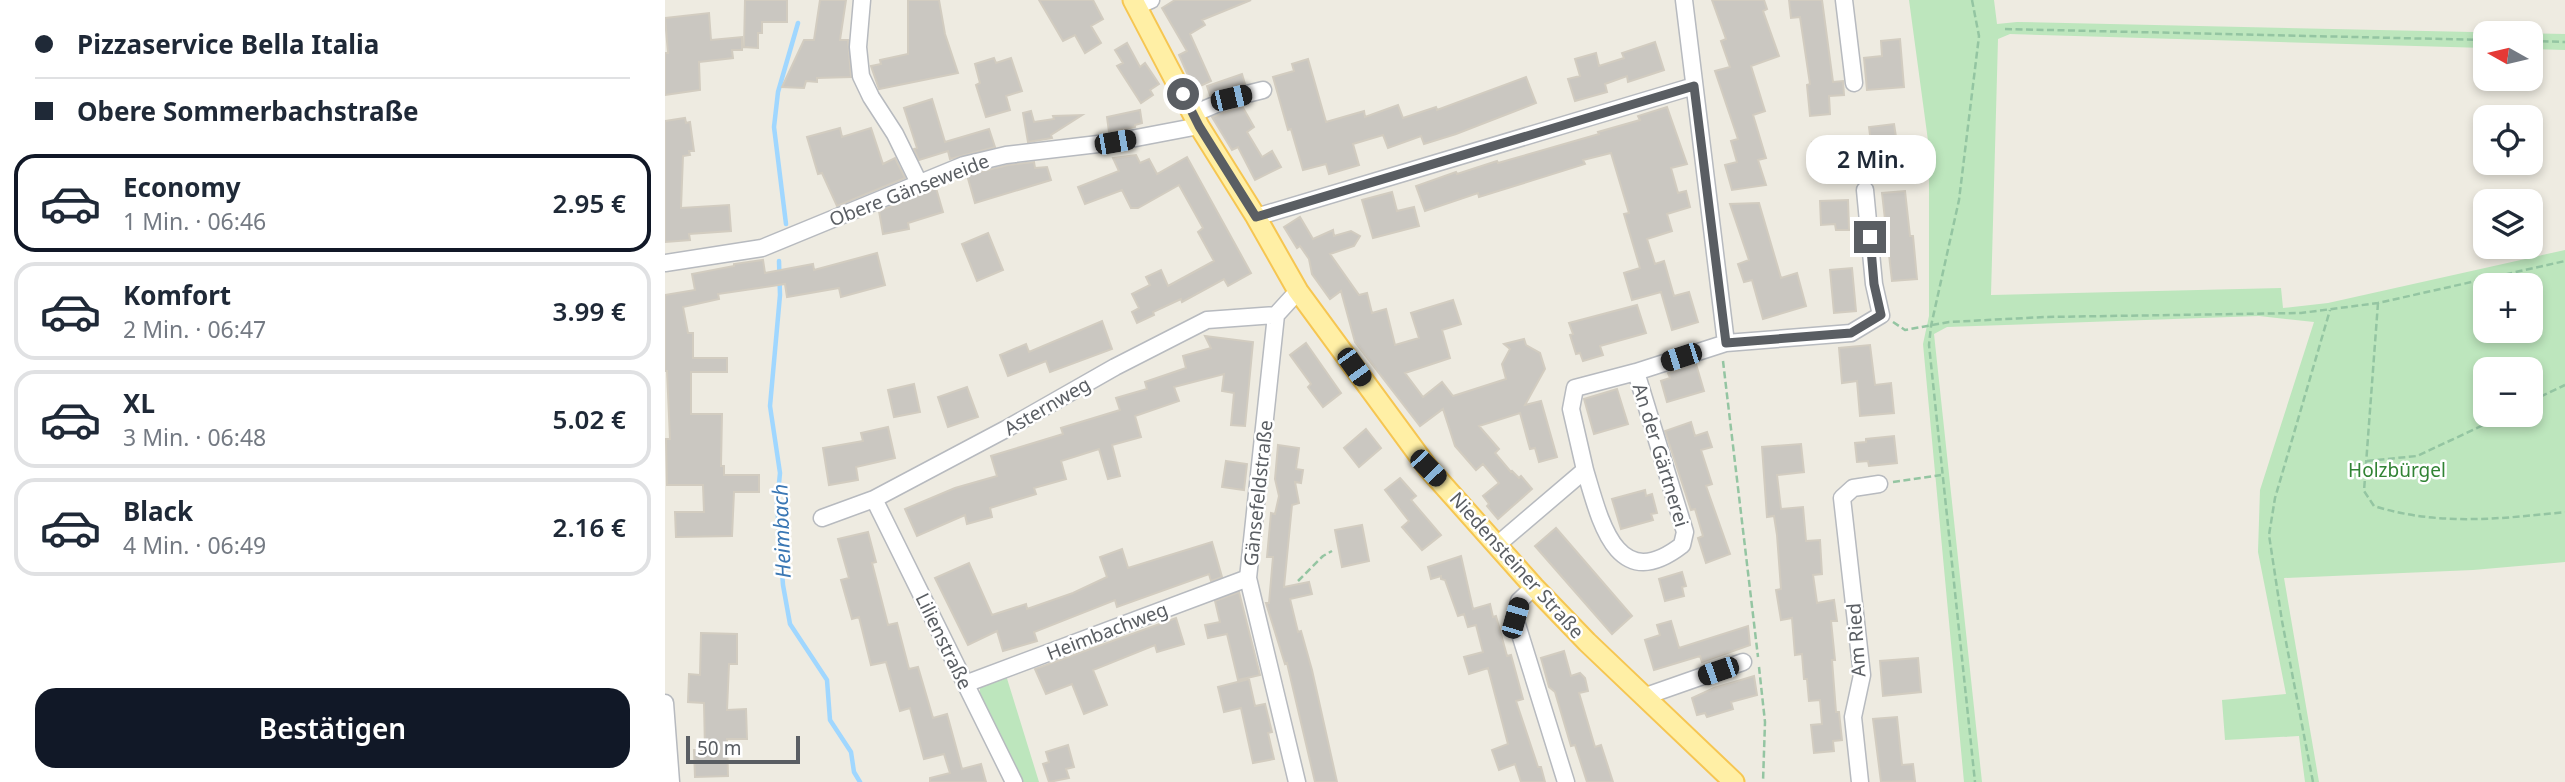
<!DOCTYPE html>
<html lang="de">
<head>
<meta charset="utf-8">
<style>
  :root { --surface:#fff; --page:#f6f6f7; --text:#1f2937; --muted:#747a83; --line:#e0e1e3; --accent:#111827 }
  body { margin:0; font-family:"Noto Sans",sans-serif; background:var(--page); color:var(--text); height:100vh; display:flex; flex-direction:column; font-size:26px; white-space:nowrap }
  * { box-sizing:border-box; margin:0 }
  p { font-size:23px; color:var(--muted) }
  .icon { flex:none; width:38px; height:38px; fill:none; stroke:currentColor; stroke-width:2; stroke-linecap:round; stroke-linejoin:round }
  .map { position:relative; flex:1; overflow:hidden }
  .details { display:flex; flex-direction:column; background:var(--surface); width:665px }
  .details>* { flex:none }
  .hud { display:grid; align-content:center; height:154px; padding:0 35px; background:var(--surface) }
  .needle { width:46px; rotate:278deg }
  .buttons { position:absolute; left:1808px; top:21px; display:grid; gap:14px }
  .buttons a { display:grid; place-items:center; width:70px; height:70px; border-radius:14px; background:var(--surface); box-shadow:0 4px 10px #0003; font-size:35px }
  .scale { position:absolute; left:21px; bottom:18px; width:114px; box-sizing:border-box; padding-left:7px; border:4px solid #5a5e63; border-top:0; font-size:19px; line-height:24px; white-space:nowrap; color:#5a5e63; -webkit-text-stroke:5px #fff; paint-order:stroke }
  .end { position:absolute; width:32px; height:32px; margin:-16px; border:9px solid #5a5e63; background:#fff; box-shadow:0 0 0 4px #fff }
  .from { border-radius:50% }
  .bubble { position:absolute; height:49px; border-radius:21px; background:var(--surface); box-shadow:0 4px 10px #0003; font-size:23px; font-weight:600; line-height:49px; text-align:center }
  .car { position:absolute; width:21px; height:42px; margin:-21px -10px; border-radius:9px; box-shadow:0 0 5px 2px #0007; background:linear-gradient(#222 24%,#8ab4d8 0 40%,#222 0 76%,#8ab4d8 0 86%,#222 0) }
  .hud b { display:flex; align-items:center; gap:24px; height:66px; font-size:26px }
  .hud b+b { border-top:2px solid var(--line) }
  .hud i { width:18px; height:18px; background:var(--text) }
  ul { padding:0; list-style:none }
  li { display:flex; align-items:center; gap:21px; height:98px; margin:0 14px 10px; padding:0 21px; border:4px solid var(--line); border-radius:21px }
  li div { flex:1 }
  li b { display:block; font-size:26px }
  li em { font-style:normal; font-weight:600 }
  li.active { border-color:var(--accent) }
  li>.icon { width:63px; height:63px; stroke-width:1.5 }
  .primary-button { display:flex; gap:14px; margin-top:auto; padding:14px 35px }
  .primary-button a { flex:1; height:80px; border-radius:21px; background:var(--accent); color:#fff; font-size:28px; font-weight:600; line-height:80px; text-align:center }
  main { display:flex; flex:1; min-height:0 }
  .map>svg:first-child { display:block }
</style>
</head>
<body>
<main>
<section class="details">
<div class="hud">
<b><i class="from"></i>Pizzaservice Bella Italia</b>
<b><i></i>Obere Sommerbachstraße</b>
</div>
<ul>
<li class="active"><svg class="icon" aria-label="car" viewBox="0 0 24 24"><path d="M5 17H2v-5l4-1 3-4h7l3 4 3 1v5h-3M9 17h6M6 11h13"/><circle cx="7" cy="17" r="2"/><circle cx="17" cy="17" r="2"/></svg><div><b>Economy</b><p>1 Min. · 06:46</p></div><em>2.95 €</em></li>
<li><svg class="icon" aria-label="car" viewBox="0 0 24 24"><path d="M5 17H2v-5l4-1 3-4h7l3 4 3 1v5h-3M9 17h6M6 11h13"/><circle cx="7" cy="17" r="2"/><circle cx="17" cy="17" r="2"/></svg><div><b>Komfort</b><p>2 Min. · 06:47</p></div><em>3.99 €</em></li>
<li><svg class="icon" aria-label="car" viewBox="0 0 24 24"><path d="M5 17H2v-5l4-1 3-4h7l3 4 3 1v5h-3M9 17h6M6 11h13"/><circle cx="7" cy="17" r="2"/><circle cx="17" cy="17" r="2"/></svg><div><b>XL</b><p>3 Min. · 06:48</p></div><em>5.02 €</em></li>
<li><svg class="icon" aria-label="car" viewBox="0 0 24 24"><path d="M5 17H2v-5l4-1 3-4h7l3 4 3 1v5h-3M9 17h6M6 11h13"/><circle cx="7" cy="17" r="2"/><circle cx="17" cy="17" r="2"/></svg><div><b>Black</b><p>4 Min. · 06:49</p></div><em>2.16 €</em></li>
</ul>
<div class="primary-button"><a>Bestätigen</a></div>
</section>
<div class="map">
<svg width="1900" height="782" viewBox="0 0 1900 782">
  <rect width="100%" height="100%" fill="#eeebe1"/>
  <path fill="#bde6bd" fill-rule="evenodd" d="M1244,0H1329L1332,24L1352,22L1900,34V50L1866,49V33H1820V48L1345,34L1333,39L1326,295L1616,288L1618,308L1663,303L1900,250V562L1808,570L1619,578L1654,782H1640L1634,736L1560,740L1557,700L1621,694L1593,552L1595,490L1649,322L1594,316L1282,327L1269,334L1317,782H1299L1258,344L1264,316V148ZM1820,285H1866V331H1820ZM1820,369H1866V415H1820Z
    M340,672L374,782H355L315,699V683Z"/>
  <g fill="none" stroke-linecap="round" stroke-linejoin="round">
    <path stroke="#a0d7ff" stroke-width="4.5" d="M121,224L109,127L113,92L133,23
      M114,261L115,295L105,406L115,473L112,504L118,585L125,624L162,680L165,720L186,752L189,772L195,782"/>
  </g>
  <path fill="#cac7c1" stroke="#d2ccc0" stroke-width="2" d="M80,0H122V22H97V33H93V48L79,47Z
    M155,0H181L175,40H183L186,77L152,78V82L141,81L139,88L117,87L139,40H149Z
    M243,0H274L280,34L293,73L214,89L206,66L216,64L215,60L243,54Z
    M374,0H428L438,19L426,26L436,43L420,53L410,35L398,41Z
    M510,0H586L537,20L540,25L525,34L546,81L529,89L514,55L522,51L497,8Z
    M1047,0H1099L1102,9L1098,11L1114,56L1086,66L1100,111L1088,115L1101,158L1093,160L1101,185L1067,190L1060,165L1072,162L1066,141L1073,139L1050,71L1065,67L1056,41L1061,39Z
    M1124,0H1157L1168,82L1178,81L1179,95L1164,96L1165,114L1145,116L1142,85L1145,84L1135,17L1126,18Z
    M44,13L46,40L77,37V50H67L68,58L34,62L35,90L0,95V53H3L0,18Z
    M1235,39L1239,87L1202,90L1199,58L1217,56L1216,41Z
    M990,42L999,70L963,82L962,76L940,84L942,92L910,101L903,79L915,76L910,59L931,53L934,66L959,58L957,53Z
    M462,43L475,67L480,63L494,84L485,90L488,95L476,103L452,66L458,63L450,50Z
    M329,58L331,63L346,58L357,91L341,96L345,110L321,117L311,85L315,83L310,64Z
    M643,59L661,122L699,111L700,117L733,105L738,118L771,107L772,110L861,77L871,103L791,134L759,144L756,136L723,148L718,135L688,144L694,165L664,174L661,164L638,170L626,129L623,130L608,77L629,71L627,64Z
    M577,74L580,84L545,95L542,86Z
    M267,99L280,142L324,129L330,147L285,159L283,151L254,160L249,149L252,148L239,108Z
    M577,106L589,127L582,132L597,157L607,151L616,167L590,180L573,147L567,150L547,117Z
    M1002,107L1022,164L1006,168L1013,193L1021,191L1025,207L1002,214L1007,231L982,239L990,264L999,261L1009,296L1024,292L1033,322L1007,330L996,292L967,300L959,273L975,268L959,214L964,213L946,153L918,160L920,164L814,197L813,193L760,211L751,186L791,172L792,174L832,161L833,163L934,134L933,132L975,120L973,116Z
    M475,110L477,123L470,125V127L444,132L442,117Z
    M366,111L369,122L389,119L388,116L417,115L386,135L387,138L363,142L358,113Z
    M20,118L21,123L25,122L29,151H24L25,155L18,156L16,208L64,205L66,231L24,234L25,240L0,242V121Z
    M1229,124L1235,163L1209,166L1204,127Z
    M175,128L177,137L206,128L218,164L230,158L240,178L172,206L157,173L153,174L142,137Z
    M1176,138L1179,160L1171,161L1172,175L1152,178L1147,142Z
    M471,155L475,163L484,159L492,174L522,157L586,273L563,286L559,279L517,302L516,299L488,312L489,315L472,323L467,312L474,308L467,294L485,285L481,277L496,270L503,286L549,261L533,232L538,228L514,185L473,208H466L457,190L420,204L413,187L454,171L448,158Z
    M369,162L370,168L382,167L386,180L310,203L302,175L343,165Z
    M271,188L278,212L243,223L244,229L218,234L214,211Z
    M1240,191L1245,236H1248L1252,279L1227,281L1217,193Z
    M727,192L732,211L749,207L754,226L708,238L697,200Z
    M1183,200L1184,230H1171L1170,224L1156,225L1155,201Z
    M1094,203L1116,278L1132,273L1141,306L1098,319L1087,280L1079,282L1073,264L1084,260L1065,204Z
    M635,217L648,239L668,230L669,236L686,231L695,236L689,246L665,254L694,295L702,293L707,313L721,309L730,345L754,338L746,313L788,300L796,324L777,330L785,358L740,373L758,397L777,382L788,396L841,379L837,364L845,349L839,344L859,339L861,345L875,353L880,369L860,405L876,401L892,457L874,462L870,448L865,449L855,413L814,426L834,449L830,453L846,472L847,471L854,478L856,476L867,489L833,519L822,506L824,504L818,496L834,483L818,464L811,470L790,446L778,409L755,426L690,342L676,291L665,299L647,274L644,259L635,246L632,248L619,227Z
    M323,233L338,270L312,281L297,244Z
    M212,253L220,285L176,297L174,288L122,297L120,284L53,294L54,299L18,307L23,333H28V358H62V372H26V414H57L56,466H59V475H94V492H69L67,536L11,537L10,512H39L38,485H2L1,439H5L2,371H0V295L30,290L27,274L69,266V264L98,260L100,273L148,264L149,270Z
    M1187,268L1191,311L1169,313L1165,270Z
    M972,305L981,333L935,346L938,355L918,361L915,353L911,354L905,335L908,334L904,323Z
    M437,321L447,349L385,372L381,361L343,376L335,355L361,344L364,352Z
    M540,336L588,342L580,426L566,425L569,393L557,391L559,374L509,387L514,401L470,416L476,437L447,445L455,476L443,479L434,449L396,461L401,479L369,488L371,494L325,508L327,517L302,524L300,515L252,536L240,509L290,488L332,476L326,456L398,434L396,428L455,410L451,398L482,389L480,382L521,368L518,356L546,348Z
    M641,343L676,393L658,407L643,387L646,384L625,355Z
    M1205,345L1210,385L1226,383L1229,413L1195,416L1192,381L1177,383L1174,348Z
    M1031,364L1039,391L1002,402L996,381L1005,378L1003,373Z
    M249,384L255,412L229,417L223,390Z
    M302,387L313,417L283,427L273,397Z
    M952,389L963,424L929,434L919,399Z
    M1026,422L1030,436L1042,432L1047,447L1036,450L1047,484L1041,486L1065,554L1041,563L1033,538L1038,536L1030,509L1026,510L1000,431Z
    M223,427L230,458L191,467L193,480L164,485L158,448L198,441L196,433Z
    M701,429L716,448L694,467L679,448Z
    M1229,436L1232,463L1204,466L1203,461L1192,462L1190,443L1201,442V439Z
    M1136,444L1139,472L1112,475L1116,509L1138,507L1141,541L1155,540L1157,574L1148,575L1152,603L1169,600L1172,621H1166L1170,660H1167L1171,712H1174L1177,740L1168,741L1169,751L1149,753L1146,725L1157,724L1155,700L1144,701L1142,679H1139L1137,654L1130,655L1127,618L1116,620L1111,590L1116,589L1112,535L1109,516L1102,517L1097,447Z
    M613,445L634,448L631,469L638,470L636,483L630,482L634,503L627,505L619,587L644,582L647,594L625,599L633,632L636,631L647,670L672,782H650L622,663L620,664L601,603H604L608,557H602L606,513L610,514L614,496L610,479Z
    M561,461L582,464L579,490L557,487Z
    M735,478L751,496L746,500L776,535L757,550L737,527L744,521L720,490Z
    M980,490L981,496L987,494L992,513L986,514L988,520L956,529L947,499Z
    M697,525L704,561L677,567L670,530Z
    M891,528L967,616L947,634L870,546Z
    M203,532L211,562L207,563L223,625L232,623L244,669L253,667L268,718L282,714L297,769L316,764L321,782H265V778L285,773L279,754L259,759L245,708L235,711L221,662L206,665L194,617L187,619L176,580L184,578L173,539Z
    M547,542L557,577L546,581L544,574L452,607L450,600L369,632L372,641L338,651L332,631L303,645L270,578L304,563L327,615L361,604L362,609L408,593L442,577L435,557L457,549L463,568Z
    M796,556L808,609L825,604L828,617L831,616L842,656L846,655L858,699L851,701L873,767H876L880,782H856L850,764L834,770L827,750L843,744L823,668L804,674L799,657L818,652L811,625L803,627L799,614L793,616L780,580L776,579V576L766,579L763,567Z
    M1017,572L1021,586L1017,587L1019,596L1000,601L994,579Z
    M574,592L595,675L573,680L562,634L543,638L540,625L555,622L550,601Z
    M511,618L519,644L492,652L490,645L428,670L442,705L419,714L407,684L381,694L370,669Z
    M1006,621L1014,648L1083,626L1085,645L1037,662L1035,656L989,670L980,640L995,635L992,625Z
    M36,633L72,634V664H64L62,710L81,709L82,739H62L63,776L30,777L29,750H40L39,703L23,702L24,674L35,675Z
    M899,651L906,676L915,673L920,678L923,691L914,693L930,747L936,745L948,782H922L910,745L906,746L890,692L884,687L876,658Z
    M1253,658L1256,692L1218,696L1215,661Z
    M1089,676L1092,695L1066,702L1068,709L1042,717L1040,713L1032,715L1027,698L1049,688Z
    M584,679L590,706L600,704L607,732L603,733L609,759L588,763L576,708L559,712L553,687Z
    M1232,717L1237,765L1248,764L1250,781L1216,782L1208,719Z
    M403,745L409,767L401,769L404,778L384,782L378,764L384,762L381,752Z"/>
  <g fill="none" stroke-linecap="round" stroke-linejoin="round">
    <g stroke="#b7babf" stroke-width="19">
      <path id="minor" d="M197,0L193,47L196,76L206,97L230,134L255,185
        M1019,0L1061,343L1186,333L1216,315L1209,284L1200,190
        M1179,0L1189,83
        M472,6L486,0
        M528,114L566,98L598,90
        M591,217L1029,86
        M0,263L97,248L299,165L341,155L450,142L534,126
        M971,372L1061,343
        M209,499L349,782
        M157,518L209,499L341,429L450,367L542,320L611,315
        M832,545L920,470L906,409L910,388L971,372L1020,532L1017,545C951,596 935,520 920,470
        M869,587L854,601L850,618L901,782
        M300,684L583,578
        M978,697L1078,662
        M0,703L6,782
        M632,782L583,578L611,315L633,291
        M1195,782L1188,717L1197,675L1177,498L1188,488L1214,484"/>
    </g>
    <g stroke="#f6c652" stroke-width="23">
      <path id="major" d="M468,0L534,126L591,217L633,291L763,468L869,587L922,642L1069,782"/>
    </g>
    <path stroke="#94c5a2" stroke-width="2.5" stroke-dasharray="7 3.5" stroke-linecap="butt" d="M1307,0L1314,36L1294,200L1266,326L1264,345L1310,782
      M1340,29L1820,40
      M1866,41L1900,42
      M1713,303L1699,491L1709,506C1773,526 1834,519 1900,512
      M1228,322L1240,330L1284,322L1380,317L1636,313L1713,303L1900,261
      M1058,361L1093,657
      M1866,401L1900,385
      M1702,461L1752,456L1840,415
      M1228,482L1276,475
      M633,581L658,556L667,551
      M1094,667L1100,722L1098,782
      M1648,782L1617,621L1604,535L1610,498L1665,310"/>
    <use href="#minor" stroke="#fff" stroke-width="16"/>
    <use href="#major" stroke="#ffefa5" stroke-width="19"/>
  </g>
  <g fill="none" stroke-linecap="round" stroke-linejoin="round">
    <path stroke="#5a5e63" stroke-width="9" d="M518,94L534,126L591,217L1029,86L1061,343L1186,333L1216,315L1209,284L1205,237"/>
  </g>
  <g text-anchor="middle" stroke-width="5" stroke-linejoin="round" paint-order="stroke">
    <g font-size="19" fill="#5a5e63" stroke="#fff">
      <text transform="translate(244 190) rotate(-21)" y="7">Obere Gänseweide</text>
      <text transform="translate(382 406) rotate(-30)" y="7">Asternweg</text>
      <text transform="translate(996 455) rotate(73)" y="7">An der Gärtnerei</text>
      <text transform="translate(593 493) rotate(-84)" y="7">Gänsefeldstraße</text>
      <text transform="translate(852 565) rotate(48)" y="7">Niedensteiner Straße</text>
      <text transform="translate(442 631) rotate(-21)" y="7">Heimbachweg</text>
      <text transform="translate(1191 640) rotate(-94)" y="7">Am Ried</text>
      <text transform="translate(279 641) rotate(64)" y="7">Lilienstraße</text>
    </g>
    <g font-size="19" fill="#318334" stroke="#fff">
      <text x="1732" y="477">Holzbürgel</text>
    </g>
    <g font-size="21" font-style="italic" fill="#3a77b4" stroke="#fff">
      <text transform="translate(117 531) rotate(-92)" y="7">Heimbach</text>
    </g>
  </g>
</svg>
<div class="buttons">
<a><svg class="needle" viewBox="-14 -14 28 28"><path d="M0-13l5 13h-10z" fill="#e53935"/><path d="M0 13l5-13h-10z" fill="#747a83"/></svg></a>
<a><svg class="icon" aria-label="locate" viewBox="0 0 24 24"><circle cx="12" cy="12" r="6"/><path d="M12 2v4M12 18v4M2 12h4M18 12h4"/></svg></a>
<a><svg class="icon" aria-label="layers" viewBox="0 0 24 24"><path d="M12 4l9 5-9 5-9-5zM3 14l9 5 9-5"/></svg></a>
<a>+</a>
<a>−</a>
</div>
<div class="scale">50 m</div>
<i class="end from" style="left:518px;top:94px"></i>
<i class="end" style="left:1205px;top:237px"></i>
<div class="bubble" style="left:1141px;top:135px;width:130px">2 Min.</div>
<i class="car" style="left:566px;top:98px;rotate:77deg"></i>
<i class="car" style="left:450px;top:142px;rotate:80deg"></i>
<i class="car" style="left:1016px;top:357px;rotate:252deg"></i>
<i class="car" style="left:689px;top:367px;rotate:144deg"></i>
<i class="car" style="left:763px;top:468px;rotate:136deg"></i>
<i class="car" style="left:850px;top:618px;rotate:16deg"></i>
<i class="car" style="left:1053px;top:671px;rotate:251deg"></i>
</div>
</main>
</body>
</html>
